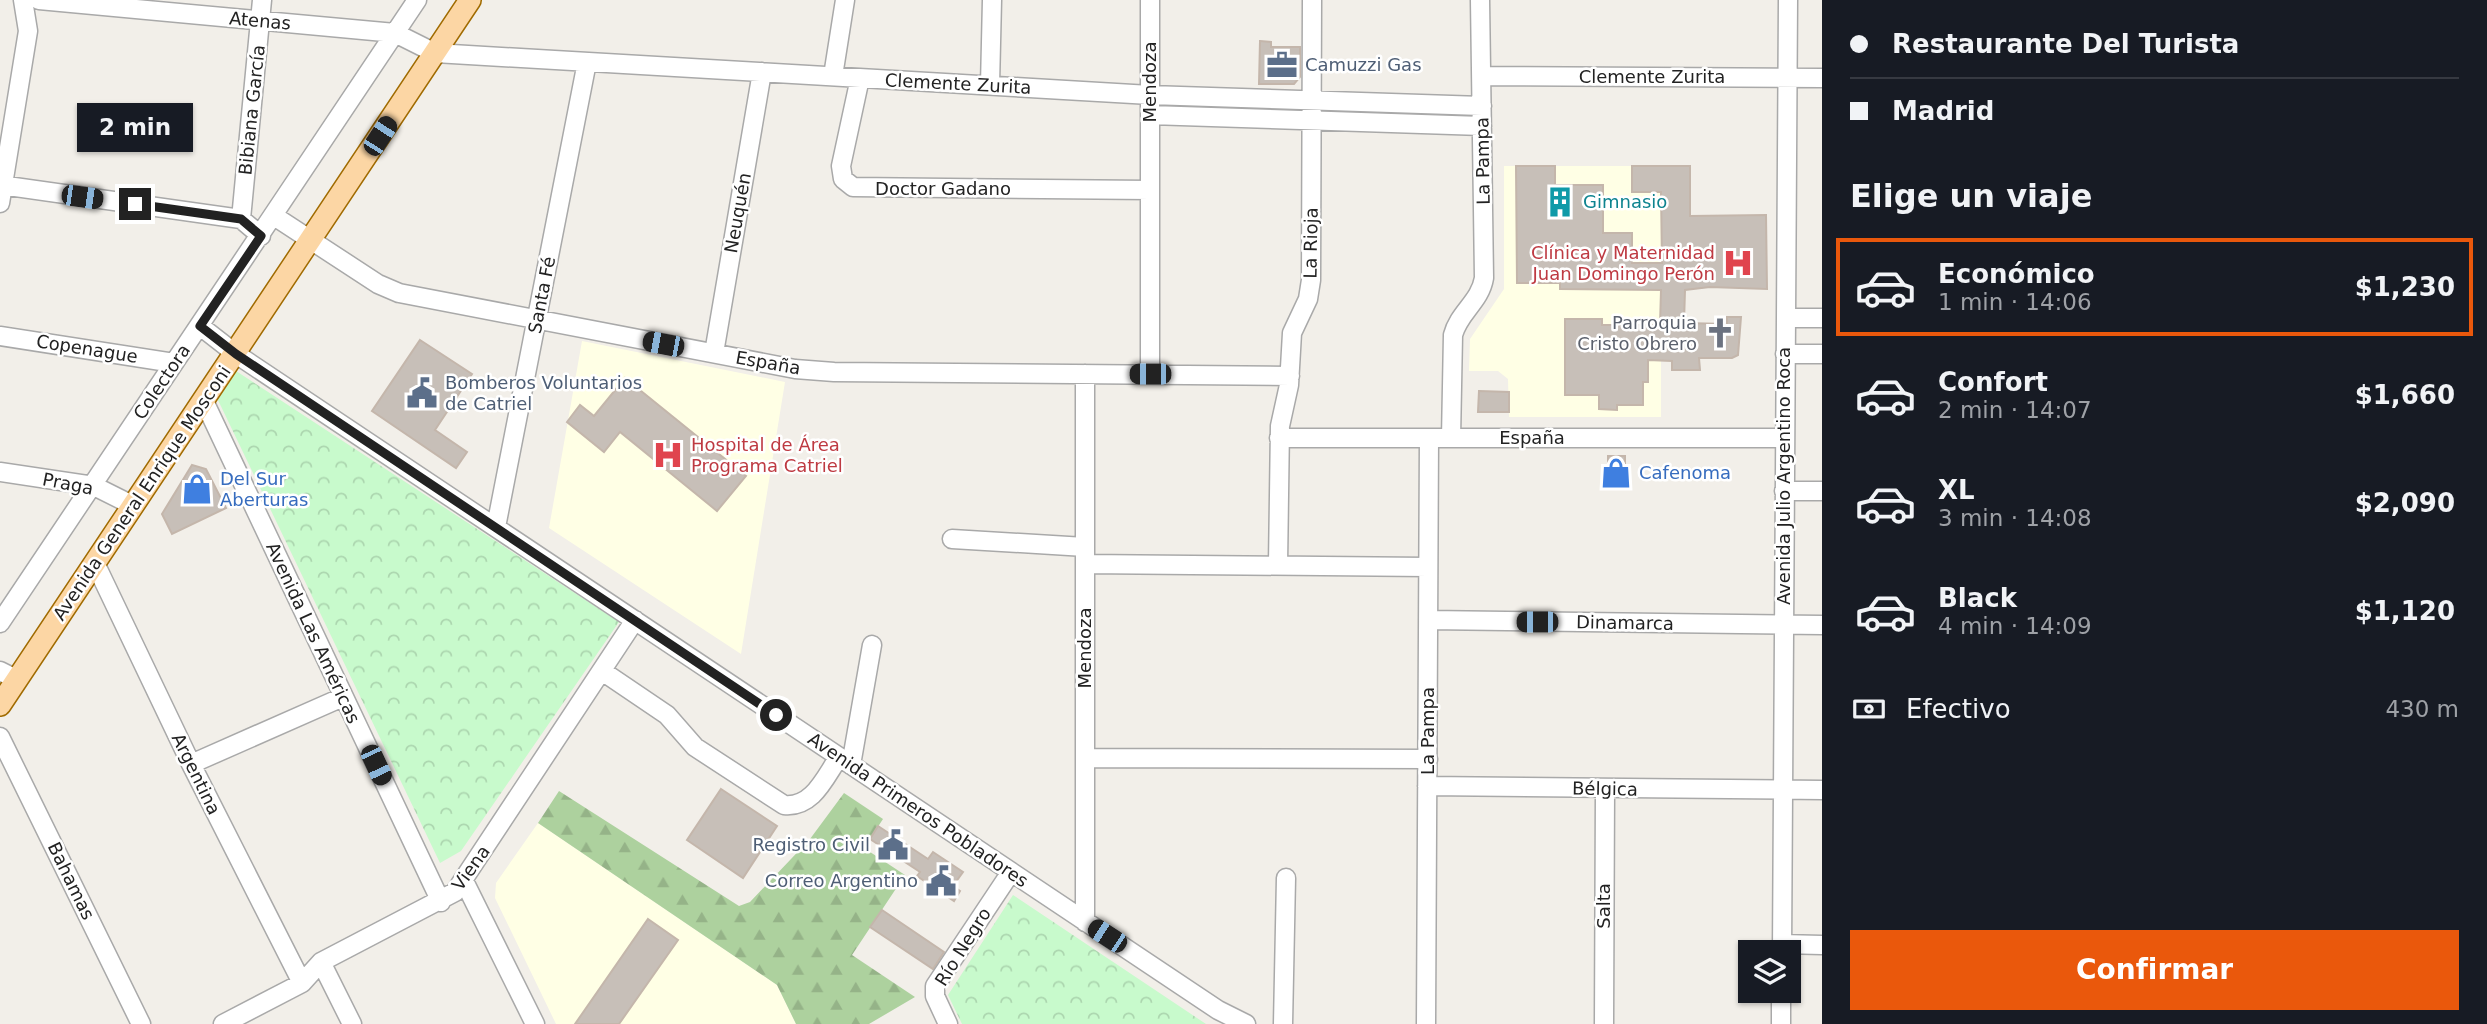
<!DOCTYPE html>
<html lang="es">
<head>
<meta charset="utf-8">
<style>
  :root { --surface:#171b24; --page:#20242c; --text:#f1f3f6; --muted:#9ea1a6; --line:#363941; --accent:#ea580c }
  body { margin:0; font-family:"DejaVu Sans",sans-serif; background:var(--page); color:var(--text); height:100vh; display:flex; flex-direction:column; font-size:26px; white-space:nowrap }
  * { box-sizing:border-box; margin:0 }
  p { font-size:23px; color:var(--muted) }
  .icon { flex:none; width:38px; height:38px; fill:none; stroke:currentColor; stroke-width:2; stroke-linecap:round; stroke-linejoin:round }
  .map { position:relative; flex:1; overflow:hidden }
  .side { display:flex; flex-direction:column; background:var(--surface); width:665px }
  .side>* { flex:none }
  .guide { display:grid; align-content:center; height:154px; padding:0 28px; background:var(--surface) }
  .tools { position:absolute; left:1738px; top:940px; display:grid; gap:14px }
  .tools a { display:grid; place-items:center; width:63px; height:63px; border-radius:0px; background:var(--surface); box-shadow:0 2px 5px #0004; font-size:35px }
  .end { position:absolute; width:32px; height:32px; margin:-16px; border:9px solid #222; background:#fff; box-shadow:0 0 0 4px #fff }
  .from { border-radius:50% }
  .bubble { position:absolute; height:49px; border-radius:0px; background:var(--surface); box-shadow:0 2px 5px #0004; font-size:23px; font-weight:700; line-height:49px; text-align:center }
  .car { position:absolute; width:21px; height:42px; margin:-21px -10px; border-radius:9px; box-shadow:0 0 5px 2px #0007; background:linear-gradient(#222 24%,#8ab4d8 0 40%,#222 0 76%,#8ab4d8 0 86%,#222 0) }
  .guide b { display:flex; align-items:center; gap:24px; height:66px; font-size:26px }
  .guide b+b { border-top:2px solid var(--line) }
  .guide i { width:18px; height:18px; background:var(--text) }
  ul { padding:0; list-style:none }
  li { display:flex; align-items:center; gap:21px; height:98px; margin:0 14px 10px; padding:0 14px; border:4px solid transparent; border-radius:0px }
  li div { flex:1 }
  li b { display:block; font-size:26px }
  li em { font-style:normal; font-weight:700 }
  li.on { border-color:var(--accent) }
  li>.icon { width:63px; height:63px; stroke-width:1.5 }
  h2 { padding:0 28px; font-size:32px; line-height:84px }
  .pay { display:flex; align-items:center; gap:18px; height:77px; padding:0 28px; font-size:26px }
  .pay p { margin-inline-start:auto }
  .action { display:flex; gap:14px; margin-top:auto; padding:14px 28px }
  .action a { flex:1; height:80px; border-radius:0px; background:var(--accent); color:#fff; font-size:28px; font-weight:700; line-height:80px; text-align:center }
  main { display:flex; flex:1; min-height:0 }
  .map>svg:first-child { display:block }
</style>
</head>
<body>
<main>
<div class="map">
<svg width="1822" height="1024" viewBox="0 0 1822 1024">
  <defs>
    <pattern id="forest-firs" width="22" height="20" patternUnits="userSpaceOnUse" patternTransform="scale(1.75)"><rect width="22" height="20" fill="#add19e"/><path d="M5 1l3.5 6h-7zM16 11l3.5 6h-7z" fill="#95b388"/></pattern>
    <pattern id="park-crowns" width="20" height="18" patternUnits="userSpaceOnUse" patternTransform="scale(1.75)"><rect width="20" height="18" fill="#c8facc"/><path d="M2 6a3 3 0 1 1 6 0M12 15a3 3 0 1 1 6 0" fill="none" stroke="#acd6af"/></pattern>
  </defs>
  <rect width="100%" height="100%" fill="#f2efe9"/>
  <path fill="#ffffe5" d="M1504,166H1690L1691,289L1661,290V417H1509L1508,379L1498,371H1469L1470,339L1504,289Z
    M582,341L785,382L741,654L549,528Z
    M538,823L777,985L796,1024H556L495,898L496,883Z"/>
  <path fill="url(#forest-firs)" d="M559,791L739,906L750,902L810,839L844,793L883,819L864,848L905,875L852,955L915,997L869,1024H796L777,985L538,823Z"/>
  <path fill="url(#park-crowns)" d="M236,371L619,622L461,851L440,863L217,398Z
    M1013,895L1206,1024H962L948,995Z"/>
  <path fill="#c7bfb8" stroke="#c4b6ab" stroke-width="2" d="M1260,41L1271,42V47H1300V77L1294,84H1259Z
    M1516,166H1555V185H1603V233H1632V263H1662L1661,192H1632V166H1690V216L1766,215L1767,289L1710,287L1685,290L1684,323L1727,324V317H1741L1738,355L1732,358H1699L1700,370H1672V361L1648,360V382H1643V405H1617V410L1599,409V395H1565V319H1602V325H1660L1661,290L1560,289V283H1517Z
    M420,340L472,374L435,430L467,452L456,468L372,411Z
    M625,378L746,476L717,511L620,432L604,452L567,422L580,405L594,416Z
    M1479,391L1509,392V412H1478Z
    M1608,456H1625V489H1608Z
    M192,465L206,469L226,508L172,534L162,514Z
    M721,789L777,826L743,878L687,840Z
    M878,826L928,859L933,852L963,872L953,886L960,891L954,901L917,876L920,872L870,839Z
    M882,910L944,952L933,969L870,927Z
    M648,919L678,940L619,1024H575Z"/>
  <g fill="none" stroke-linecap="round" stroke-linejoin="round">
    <g stroke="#a9a9a9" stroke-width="21">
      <path id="minor" d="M39,0L395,33L435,53L1150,95L1482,106
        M833,76L845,0
        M1481,76L1822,78
        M860,78L841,166L843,179L853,187L1150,190
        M990,85L992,0
        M1150,115L1482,126
        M0,185L241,219L261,236
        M0,203L28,31L23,0
        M274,216L378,284L399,293L795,369L834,372L1290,376
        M241,219L262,0
        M1786,318H1822
        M200,326L236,354L1218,1010L1246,1024
        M0,336L174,363
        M714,353L762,72
        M1785,354H1822
        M1085,374V922
        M1150,374V0
        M204,401L441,902
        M1279,438H1784
        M1451,438L1453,335C1459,312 1480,302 1484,278L1480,0
        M0,472L94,486L134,506
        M1784,491H1822
        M496,527L587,62
        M952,539L1085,547
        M95,563L191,764L302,983
        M1085,564L1428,567
        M1278,565L1280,426L1289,385L1292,333L1308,299L1311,280L1312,0
        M1428,620L1822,625
        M0,623L417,0
        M0,671L16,679
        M602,671L667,715L695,747L784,805C813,808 825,777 839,757
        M0,737L141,1024
        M1085,758L1428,759
        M191,764L343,697
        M851,765L872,645
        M1427,786L1822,790
        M464,881L535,1024
        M1782,944L1822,945
        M1782,952L1788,0
        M321,962L352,1024
        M223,1024L302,983L321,962L455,892L635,620
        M948,1024L935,996V986L1011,872
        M1283,1024L1286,878
        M1426,1024L1429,438
        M1604,1024L1605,789
        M1781,1024V990"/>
    </g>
    <g stroke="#a06b00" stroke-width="24">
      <path id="major" d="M0,705L470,0"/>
    </g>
    <use href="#minor" stroke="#fff" stroke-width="18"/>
    <use href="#major" stroke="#fcd6a4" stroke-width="21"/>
  </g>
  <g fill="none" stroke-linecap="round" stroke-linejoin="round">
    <path stroke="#222" stroke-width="9" d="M135,204L241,219L261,236L200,326L236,354L776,715"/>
  </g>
  <defs>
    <g id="office-bare" transform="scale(2.415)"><path d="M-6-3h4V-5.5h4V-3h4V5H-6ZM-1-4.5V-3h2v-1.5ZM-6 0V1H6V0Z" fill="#5c6f8a" stroke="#fff" stroke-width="2.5" paint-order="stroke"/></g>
    <g id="building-bare" transform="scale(2.415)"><path d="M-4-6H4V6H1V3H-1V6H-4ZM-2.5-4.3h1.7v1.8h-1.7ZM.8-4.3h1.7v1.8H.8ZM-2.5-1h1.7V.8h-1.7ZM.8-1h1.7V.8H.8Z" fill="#0f9aa8" stroke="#fff" stroke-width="2.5" paint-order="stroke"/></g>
    <g id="hospital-bare" transform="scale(2.415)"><path d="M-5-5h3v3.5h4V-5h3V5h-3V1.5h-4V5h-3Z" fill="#e0444e" stroke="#fff" stroke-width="2.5" paint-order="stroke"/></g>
    <g id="church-bare" transform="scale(2.415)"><path d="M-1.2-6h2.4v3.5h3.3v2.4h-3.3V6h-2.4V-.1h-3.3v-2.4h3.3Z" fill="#6b7280" stroke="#fff" stroke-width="2.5" paint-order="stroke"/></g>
    <g id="civic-bare" transform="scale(2.415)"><path d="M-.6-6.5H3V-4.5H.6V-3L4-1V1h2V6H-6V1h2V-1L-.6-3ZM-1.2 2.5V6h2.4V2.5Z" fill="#5c6f8a" stroke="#fff" stroke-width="2.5" paint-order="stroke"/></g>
    <g id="shop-bare" transform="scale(2.415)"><path d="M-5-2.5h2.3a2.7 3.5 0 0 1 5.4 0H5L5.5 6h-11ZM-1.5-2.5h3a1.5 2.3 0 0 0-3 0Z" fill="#3f7fe0" stroke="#fff" stroke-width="2.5" paint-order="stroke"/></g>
  </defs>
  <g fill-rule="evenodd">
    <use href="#office-bare" x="1282" y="65"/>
    <use href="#building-bare" x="1560" y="202"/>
    <use href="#hospital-bare" x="1738" y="263"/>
    <use href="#church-bare" x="1720" y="333"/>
    <use href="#civic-bare" x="422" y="393"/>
    <use href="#hospital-bare" x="668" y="455"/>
    <use href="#shop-bare" x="1616" y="473"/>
    <use href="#shop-bare" x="197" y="489"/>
    <use href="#civic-bare" x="893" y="845"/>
    <use href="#civic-bare" x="941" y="881"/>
  </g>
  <g text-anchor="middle" stroke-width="5" stroke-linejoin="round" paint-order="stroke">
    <g font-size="18" fill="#222" stroke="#fff">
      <text transform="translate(260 21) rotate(5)" y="6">Atenas</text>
      <text x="1652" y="83">Clemente Zurita</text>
      <text transform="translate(1150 82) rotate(-90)" y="6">Mendoza</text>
      <text transform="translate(958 84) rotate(3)" y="6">Clemente Zurita</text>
      <text transform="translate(252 110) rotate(-84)" y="6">Bibiana García</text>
      <text transform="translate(1483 161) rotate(-91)" y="6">La Pampa</text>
      <text x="943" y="195">Doctor Gadano</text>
      <text transform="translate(738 213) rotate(-80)" y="6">Neuquén</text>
      <text transform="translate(1311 243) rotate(-89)" y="6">La Rioja</text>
      <text transform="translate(542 295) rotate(-79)" y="6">Santa Fé</text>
      <text transform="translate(87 349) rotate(9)" y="6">Copenague</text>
      <text transform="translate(768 363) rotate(10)" y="6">España</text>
      <text transform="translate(162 382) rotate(-56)" y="6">Colectora</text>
      <text x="1532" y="444">España</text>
      <text transform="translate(1784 476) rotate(-90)" y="6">Avenida Julio Argentino Roca</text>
      <text transform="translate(68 484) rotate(11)" y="6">Praga</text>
      <text transform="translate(142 493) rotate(-56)" y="6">Avenida General Enrique Mosconi</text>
      <text transform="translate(1625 623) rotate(1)" y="6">Dinamarca</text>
      <text transform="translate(313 633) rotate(65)" y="6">Avenida Las Américas</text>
      <text transform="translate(1085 648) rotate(-90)" y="6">Mendoza</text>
      <text transform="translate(1428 731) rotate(-90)" y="6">La Pampa</text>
      <text transform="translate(196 774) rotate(64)" y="6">Argentina</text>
      <text transform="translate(1605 789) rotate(1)" y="6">Bélgica</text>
      <text transform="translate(918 810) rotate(34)" y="6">Avenida Primeros Pobladores</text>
      <text transform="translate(471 868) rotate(-54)" y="6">Viena</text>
      <text transform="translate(71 881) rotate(64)" y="6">Bahamas</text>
      <text transform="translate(1604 906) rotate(-90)" y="6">Salta</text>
      <text transform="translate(963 947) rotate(-58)" y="6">Río Negro</text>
    </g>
    <g font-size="18" fill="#4e5e75" stroke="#fff" text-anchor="start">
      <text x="1305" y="71">Camuzzi Gas</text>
      <text x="445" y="389">Bomberos Voluntarios<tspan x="445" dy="21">de Catriel</tspan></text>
      <text x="870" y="851" text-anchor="end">Registro Civil</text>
      <text x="918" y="887" text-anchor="end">Correo Argentino</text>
    </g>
    <g font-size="18" fill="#0d838f" stroke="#fff" text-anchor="start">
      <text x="1583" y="208">Gimnasio</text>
    </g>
    <g font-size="18" fill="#be3a42" stroke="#fff" text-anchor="end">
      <text x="1715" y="259">Clínica y Maternidad<tspan x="1715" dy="21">Juan Domingo Perón</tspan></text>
      <text x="691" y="451" text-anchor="start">Hospital de Área<tspan x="691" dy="21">Programa Catriel</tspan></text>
    </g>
    <g font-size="18" fill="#5b616d" stroke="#fff" text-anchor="end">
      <text x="1697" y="329">Parroquia<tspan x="1697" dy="21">Cristo Obrero</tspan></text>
    </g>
    <g font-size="18" fill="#366cbe" stroke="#fff" text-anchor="start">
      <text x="1639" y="479">Cafenoma</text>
      <text x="220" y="485">Del Sur<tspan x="220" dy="21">Aberturas</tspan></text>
    </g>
  </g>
</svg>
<div class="tools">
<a><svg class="icon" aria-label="layers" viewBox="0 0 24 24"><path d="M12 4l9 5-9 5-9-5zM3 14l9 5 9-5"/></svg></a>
</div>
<i class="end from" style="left:776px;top:715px"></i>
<i class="end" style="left:135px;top:204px"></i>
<div class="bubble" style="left:77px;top:103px;width:116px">2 min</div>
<i class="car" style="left:380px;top:136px;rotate:33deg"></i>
<i class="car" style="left:82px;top:197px;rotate:98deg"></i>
<i class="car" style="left:663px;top:344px;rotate:281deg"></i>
<i class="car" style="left:1150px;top:374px;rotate:270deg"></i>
<i class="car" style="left:1537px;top:622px;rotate:270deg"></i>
<i class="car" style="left:376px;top:765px;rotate:155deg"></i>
<i class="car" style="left:1107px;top:936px;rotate:303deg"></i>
</div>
<section class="side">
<div class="guide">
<b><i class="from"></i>Restaurante Del Turista</b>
<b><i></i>Madrid</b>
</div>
<h2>Elige un viaje</h2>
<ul>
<li class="on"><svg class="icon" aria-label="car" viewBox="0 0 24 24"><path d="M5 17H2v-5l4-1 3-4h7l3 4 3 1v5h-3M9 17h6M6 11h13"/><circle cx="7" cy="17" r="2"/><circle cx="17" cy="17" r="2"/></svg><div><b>Económico</b><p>1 min · 14:06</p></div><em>$1,230</em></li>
<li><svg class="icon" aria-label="car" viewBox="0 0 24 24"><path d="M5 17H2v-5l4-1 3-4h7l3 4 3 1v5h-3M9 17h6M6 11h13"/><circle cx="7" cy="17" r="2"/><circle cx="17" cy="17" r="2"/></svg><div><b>Confort</b><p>2 min · 14:07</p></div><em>$1,660</em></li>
<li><svg class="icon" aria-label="car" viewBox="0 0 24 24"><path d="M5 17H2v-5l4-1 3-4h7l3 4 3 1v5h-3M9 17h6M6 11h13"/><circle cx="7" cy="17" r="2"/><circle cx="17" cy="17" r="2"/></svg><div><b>XL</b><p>3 min · 14:08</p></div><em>$2,090</em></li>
<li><svg class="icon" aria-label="car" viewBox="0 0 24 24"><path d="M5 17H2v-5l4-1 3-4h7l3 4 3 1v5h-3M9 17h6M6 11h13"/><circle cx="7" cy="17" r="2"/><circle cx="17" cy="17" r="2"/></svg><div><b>Black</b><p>4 min · 14:09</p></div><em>$1,120</em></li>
</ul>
<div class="pay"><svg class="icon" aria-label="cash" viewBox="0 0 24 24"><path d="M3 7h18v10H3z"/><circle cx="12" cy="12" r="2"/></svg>Efectivo<p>430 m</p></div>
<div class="action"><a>Confirmar</a></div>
</section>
</main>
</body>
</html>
